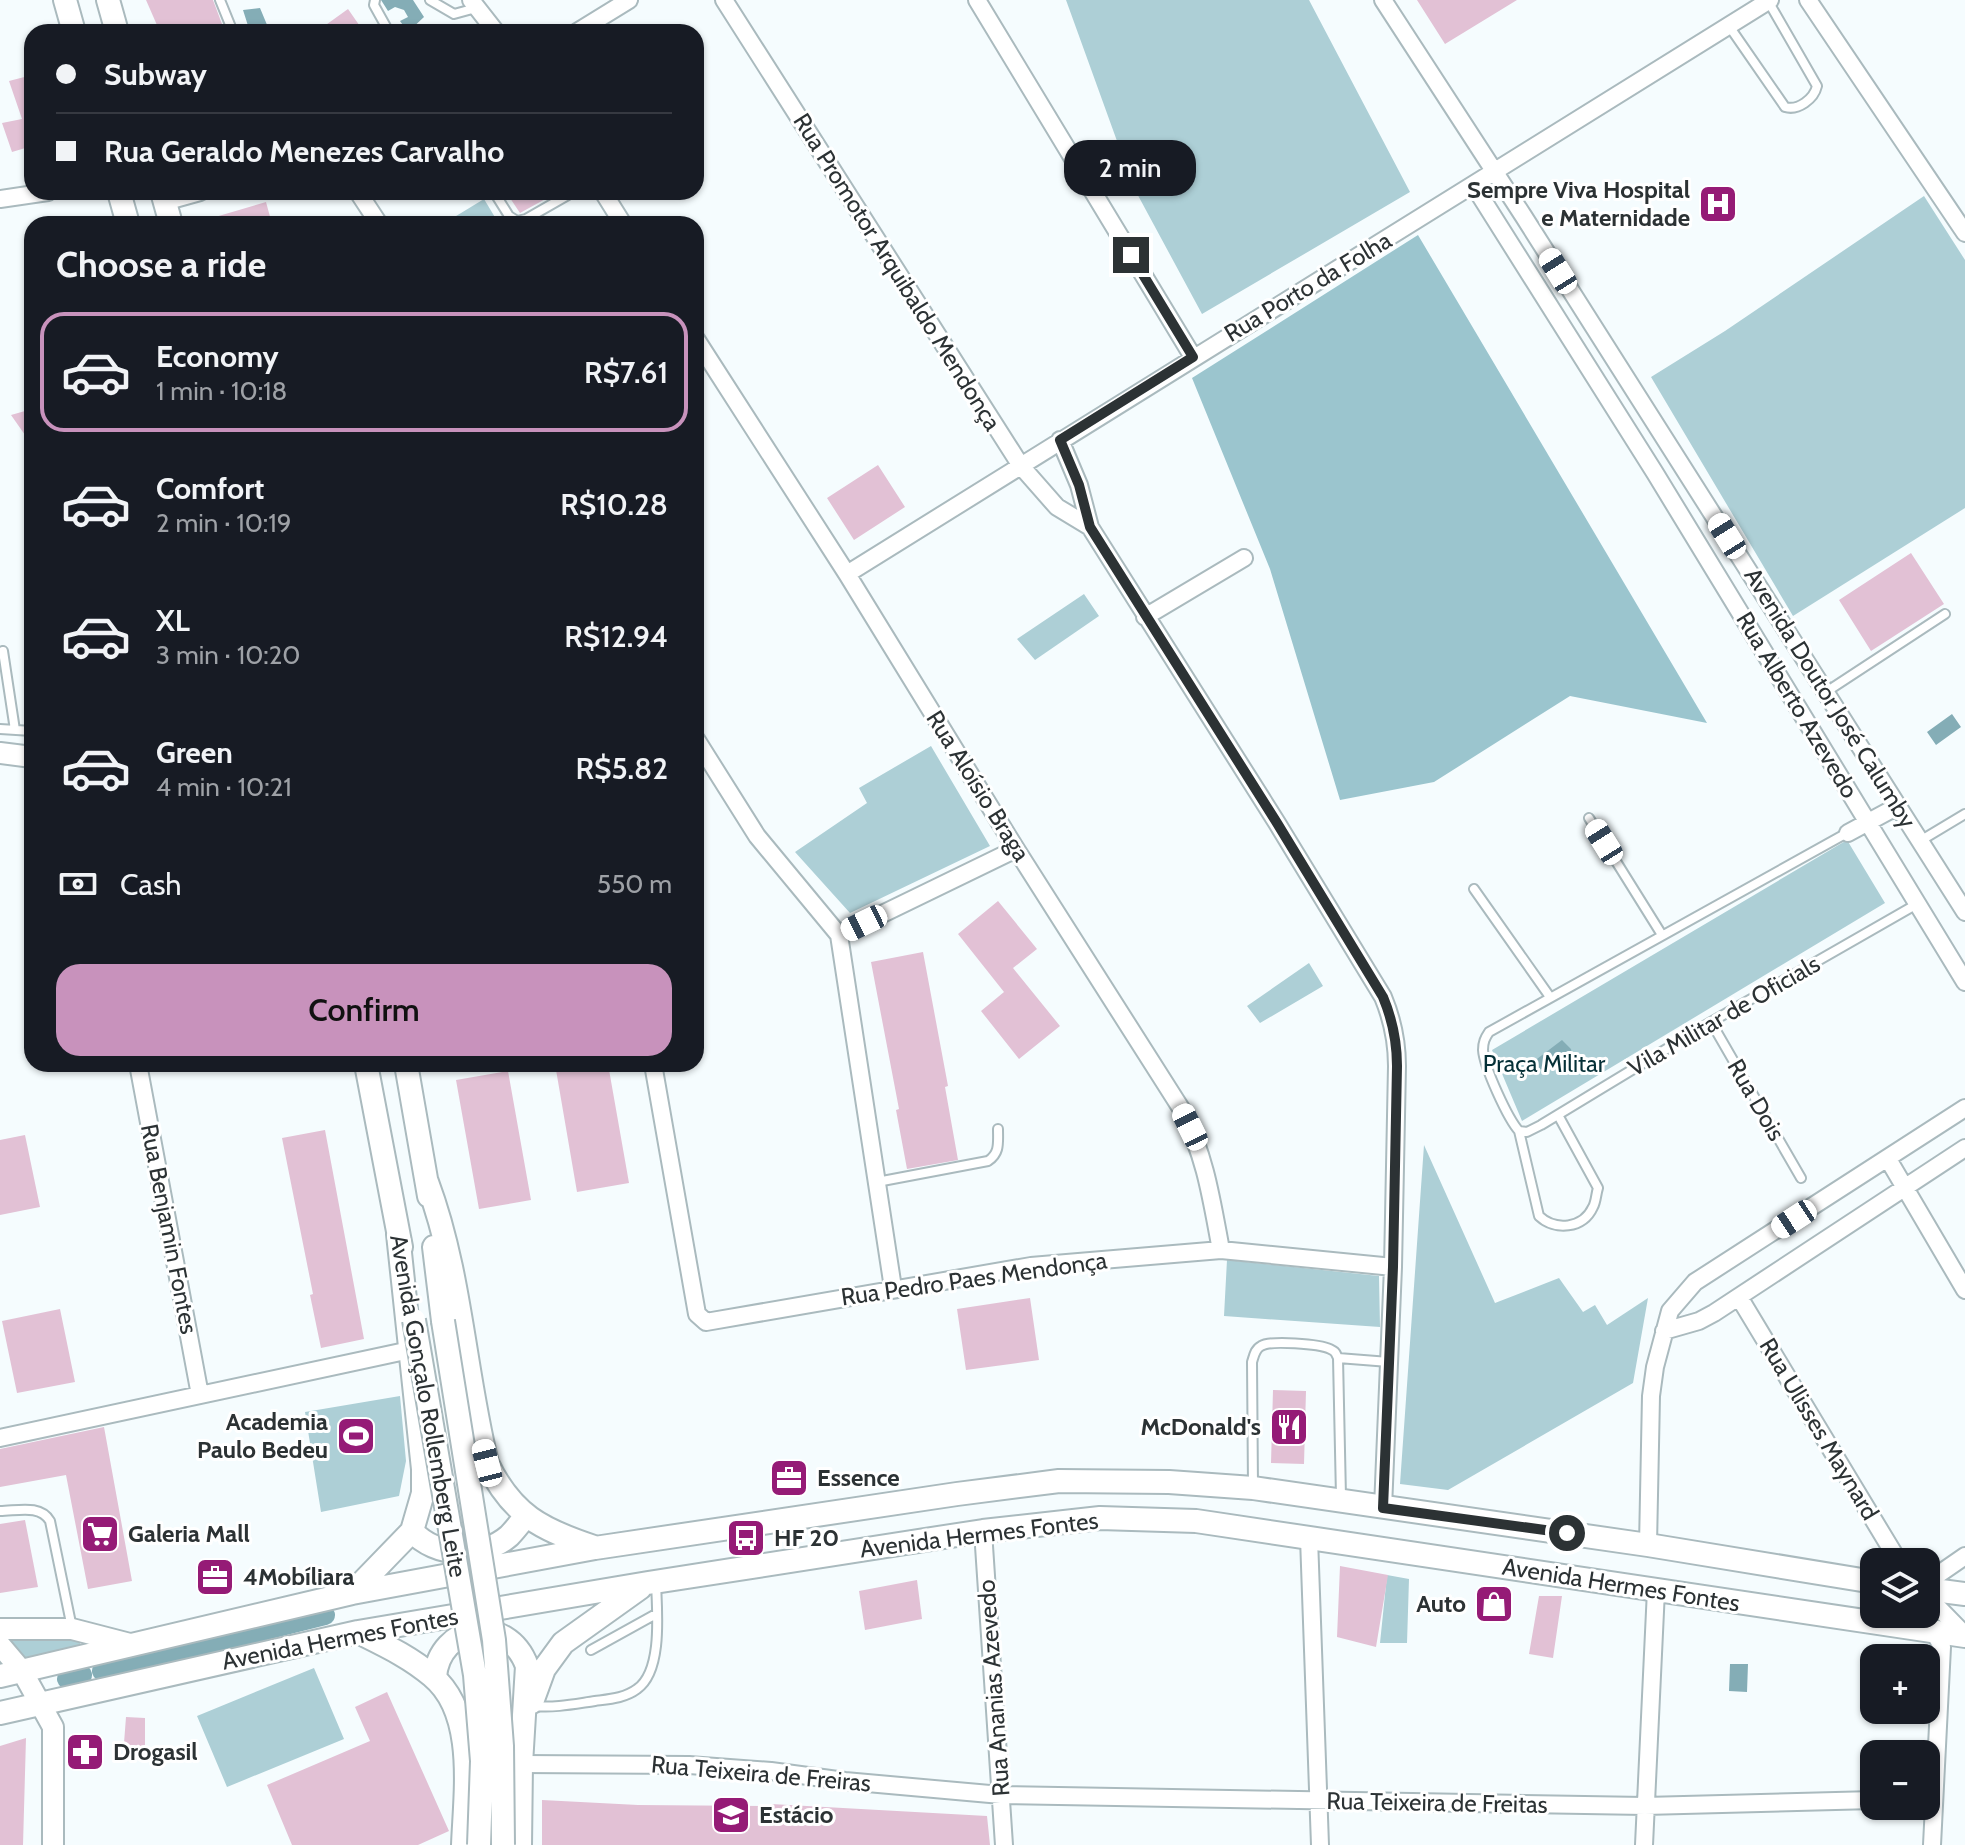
<!DOCTYPE html>
<html lang="en">
<head>
<meta charset="utf-8">
<style>
  :root { --surface:#171b24; --page:#20242c; --text:#f1f3f6; --muted:#9ea1a6; --line:#363941; --accent:#c892bc }
  body { margin:0; font-family:Cabin,sans-serif; background:var(--page); color:var(--text); height:100vh; display:flex; flex-direction:column; font-size:30px; white-space:nowrap }
  * { box-sizing:border-box; margin:0 }
  p { font-size:26px; color:var(--muted) }
  .icon { flex:none; width:44px; height:44px; fill:none; stroke:currentColor; stroke-width:2; stroke-linecap:round; stroke-linejoin:round }
  .map { position:relative; flex:1; overflow:hidden }
  .details { position:absolute; left:24px; top:216px; width:680px; height:856px; display:flex; flex-direction:column; background:var(--surface); border-radius:24px; box-shadow:0 2px 6px #0004 }
  .details>* { flex:none }
  .hud { position:absolute; left:24px; top:24px; width:680px; height:176px; border-radius:24px; box-shadow:0 2px 6px #0004; display:grid; align-content:center; height:176px; padding:0 32px; background:var(--surface) }
  .tools { position:absolute; left:1860px; top:1548px; display:grid; gap:16px }
  .tools a { display:grid; place-items:center; width:80px; height:80px; border-radius:16px; background:var(--surface); box-shadow:0 2px 6px #0004; font-size:40px }
  .end { position:absolute; width:36px; height:36px; margin:-18px; border:10px solid #2c3234; background:#fff; box-shadow:0 0 0 4px #fff }
  .from { border-radius:50% }
  .bubble { position:absolute; height:56px; border-radius:24px; background:var(--surface); box-shadow:0 2px 6px #0004; font-size:26px; font-weight:600; line-height:56px; text-align:center }
  .car { position:absolute; width:24px; height:48px; margin:-24px -12px; border-radius:10px; box-shadow:0 0 6px 2px #0007; background:linear-gradient(#fff 24%,#345 0 40%,#fff 0 76%,#345 0 86%,#fff 0) }
  .hud b { display:flex; align-items:center; gap:28px; height:76px; font-size:30px }
  .hud b+b { border-top:2px solid var(--line) }
  .hud i { width:20px; height:20px; background:var(--text) }
  ul { padding:0; list-style:none }
  li { display:flex; align-items:center; gap:24px; height:120px; margin:0 16px 12px; padding:0 16px; border:4px solid transparent; border-radius:24px }
  li div { flex:1 }
  li b { display:block; font-size:30px }
  li em { font-style:normal; font-weight:600 }
  li.on { border-color:var(--accent) }
  li>.icon { width:72px; height:72px; stroke-width:1.5 }
  h2 { padding:0 32px; font-size:36px; line-height:96px }
  .pay { display:flex; align-items:center; gap:20px; height:88px; padding:0 32px; font-size:30px }
  .pay p { margin-inline-start:auto }
  .button { display:flex; gap:16px; margin-top:auto; padding:16px 32px }
  .button a { flex:1; height:92px; border-radius:24px; background:var(--accent); color:#111; font-size:32px; font-weight:600; line-height:92px; text-align:center }
  .map>svg:first-child { display:block }
</style>
</head>
<body>
<div class="map">
<svg width="1965" height="1845" viewBox="0 0 1965 1845">
  <rect width="100%" height="100%" fill="#f5fcfe"/>
  <path fill="#adcfd6" d="M1066,0H1309L1410,192L1202,314L1134,188Z
    M1924,196L1965,260V508L1793,616L1651,377L1725,331Z
    M484,199L499,224H443Z
    M1084,594L1099,616L1035,660L1017,639Z
    M931,746L990,846L850,913L795,852L867,803L859,788Z
    M1847,840L1885,903L1522,1121L1492,1050Z
    M1309,963L1323,986L1260,1023L1247,1006Z
    M1424,1145L1495,1303L1559,1278L1583,1312L1595,1305L1607,1325L1648,1298L1633,1383L1448,1490L1400,1484Z
    M1227,1260L1379,1276L1380,1327L1224,1316Z
    M400,1396L406,1461L399,1496L321,1512L305,1412Z
    M1387,1575L1409,1579L1407,1643H1380Z
    M46,1636H80V1645L0,1664V1640Z
    M314,1668L344,1739L227,1787L197,1716Z"/>
  <path fill="#9bc5ce" d="M1418,235L1707,723L1570,696L1434,782L1340,800L1270,569L1192,378Z"/>
  <path fill="#84adb6" d="M381,0H413L424,17L408,32L400,21L408,17L404,10L395,7L388,11Z
    M260,8L270,32H250L243,10Z
    M1952,714L1961,727L1936,745L1927,732Z
    M1562,1040L1571,1049L1573,1060L1538,1070L1533,1062Z
    M1730,1664H1748L1747,1692L1729,1691Z"/>
  <g fill="none" stroke-linecap="round" stroke-linejoin="round">
    <path stroke="#84adb6" stroke-width="20" d="M102,1671L325,1615
      M67,1679L82,1675"/>
  </g>
  <path fill="#e2c1d5" d="M146,0H213L222,24L205,32H160Z
    M1417,0H1517L1445,44Z
    M348,9L364,32H316Z
    M32,75V146L12,152L2,123L22,119L9,81Z
    M506,192H558L520,213Z
    M266,202L272,224H206L205,220Z
    M32,409V445L11,415Z
    M878,465L905,507L854,540L827,498Z
    M1911,553L1944,604L1871,651L1839,600Z
    M998,901L1037,949L1013,968L1060,1026L1019,1059L981,1011L1004,992L958,934Z
    M923,952L948,1086L945,1087L958,1160L907,1169L896,1110L899,1109L871,962Z
    M555,1064H608L629,1183L577,1192Z
    M508,1071L531,1200L479,1209L456,1080Z
    M325,1130L364,1339L321,1348L310,1295L313,1294L282,1138Z
    M25,1135L40,1207L0,1215V1140Z
    M1030,1298L1039,1360L966,1370L957,1309Z
    M60,1309L75,1382L17,1393L2,1321Z
    M1273,1390L1306,1391L1304,1464L1271,1463Z
    M104,1427L132,1581L88,1589L66,1475L0,1487V1449Z
    M25,1520L38,1587L0,1593V1524Z
    M1340,1566L1388,1575L1376,1647L1337,1637Z
    M917,1580L922,1619L865,1630L859,1591Z
    M1539,1596H1562L1553,1658L1529,1654Z
    M387,1692L449,1831L418,1845H292L267,1785L370,1741L355,1707Z
    M126,1717L145,1718V1757L123,1756Z
    M26,1738L23,1845H0V1746Z
    M542,1800L638,1805L771,1806V1804L987,1816L990,1845H542Z"/>
  <g fill="none" stroke-linecap="round" stroke-linejoin="round">
    <g stroke="#aababe" stroke-width="12">
      <path id="service" d="M220,0L233,32
        M375,0L374,5L389,32
        M430,0L454,14L476,8
        M1729,26L1785,107C1798,111 1814,99 1817,86L1768,1
        M494,192L509,216L517,221L526,219L568,195
        M3,651L15,730
        M1826,692L1945,614
        M0,729L32,731
        M1589,818L1662,935
        M1847,833L1489,1032C1485,1038 1483,1042 1483,1050C1484,1067 1508,1119 1519,1131L1527,1132L1541,1125L1711,1022L1917,904
        M1920,841L1965,814
        M1474,889L1550,997
        M1711,1022L1801,1178
        M1519,1131L1539,1216C1555,1231 1583,1229 1593,1207C1596,1202 1596,1194 1598,1188L1558,1115
        M877,1182L988,1161C1000,1153 998,1143 998,1129
        M1338,1358L1389,1362
        M1253,1487L1252,1362C1254,1356 1255,1349 1261,1346C1270,1340 1320,1344 1330,1349C1336,1352 1335,1352 1338,1358L1341,1497
        M0,1511C17,1511 40,1504 50,1521L72,1628
        M591,1650L656,1614
        M534,1706C555,1708 574,1704 595,1701C610,1699 625,1698 637,1689C663,1671 657,1611 656,1583"/>
    </g>
    <g stroke="#aababe" stroke-width="20">
      <path id="minor" d="M471,0L496,32
        M724,0L1021,466L1057,507L1090,527
        M977,0L1193,357
        M1383,0L1524,217L1965,912
        M1808,0L1965,233
        M577,32L629,0
        M1474,186L1655,473L1965,982
        M358,192L379,224
        M603,192L623,224
        M0,199L48,192
        M164,202L200,192
        M696,339L847,574L1016,849L1182,1110C1206,1159 1211,1197 1221,1250
        M1060,440L1079,485L1090,527L1277,823L1383,997C1393,1021 1397,1041 1397,1066L1393,1267L1383,1508
        M847,574L1770,0
        M1145,617L1244,558
        M696,739L757,836L839,935L893,1288
        M1848,833L1898,806
        M839,935L1016,849
        M138,1064L200,1395
        M653,1064L697,1314L706,1322L1031,1266L1221,1250L1393,1267
        M1888,1159L1965,1290
        M1739,1297L1899,1562
        M1664,1331L1699,1321L1714,1313L1965,1148
        M0,1438L410,1350
        M983,1531L1004,1845
        M1309,1538L1320,1845
        M1648,1545L1651,1396L1655,1367L1670,1311L1695,1282L1965,1108
        M1926,1583L1965,1556
        M1926,1595L1965,1635
        M1917,1614L1934,1632L1942,1647L1932,1845
        M521,1764L689,1765L771,1771L845,1781L1001,1795L1645,1806L1874,1800
        M1644,1845L1656,1590"/>
    </g>
    <g stroke="#aababe" stroke-width="24">
      <path id="tertiary" d="M0,753L32,757
        M0,1629H72L130,1644
        M0,1645L22,1671L53,1727V1845"/>
    </g>
    <g stroke="#aababe" stroke-width="26">
      <path id="secondary" d="M65,0L74,32
        M108,0L117,32
        M119,192L128,224
        M162,192L171,224
        M366,1064L401,1247
        M406,1064L429,1196
        M427,1182C461,1273 464,1369 487,1463C512,1515 542,1530 594,1547
        M434,1247L443,1321
        M412,1531C435,1557 482,1559 509,1536C515,1530 520,1523 526,1516
        M1926,1589L1965,1594
        M352,1593L412,1531L423,1493V1469L398,1234
        M358,1632C384,1645 410,1657 432,1676C477,1713 465,1793 463,1845
        M0,1676L352,1593L595,1548L957,1494L1059,1481L1169,1482L1253,1488L1648,1545L1874,1582
        M435,1677C439,1625 507,1612 527,1666L521,1764L520,1845
        M532,1702L544,1669L563,1643L640,1588
        M0,1713L358,1632L648,1583L983,1531L1100,1518L1196,1521L1965,1636"/>
    </g>
    <use href="#service" stroke="#fff" stroke-width="8"/>
    <use href="#minor" stroke="#fff" stroke-width="16"/>
    <use href="#tertiary" stroke="#fff" stroke-width="20"/>
    <use href="#secondary" stroke="#fff" stroke-width="22"/>
    <g stroke="#aababe" stroke-width="26" stroke-linecap="butt">
      <path id="secondary-bridge" d="M414,1320L475,1675L482,1761L479,1845
        M443,1321L494,1640L502,1746L503,1845"/>
    </g>
    <use href="#secondary-bridge" stroke="#fff" stroke-width="22"/>
  </g>
  <g fill="none" stroke-linecap="round" stroke-linejoin="round">
    <path stroke="#2c3234" stroke-width="10" d="M1131,255L1193,357L1060,440L1079,485L1090,527L1277,823L1383,997C1393,1021 1397,1041 1397,1066L1393,1267L1383,1508L1567,1533"/>
  </g>
  <defs>
    <g id="hospital-square" transform="scale(2)"><rect x="-9" y="-9" width="18" height="18" rx="4" fill="#951b76" stroke="#fff"/><path d="M-5-5h3v3.5h4V-5h3V5h-3V1.5h-4V5h-3Z" fill="#fff"/></g>
    <g id="restaurant-square" transform="scale(2)"><rect x="-9" y="-9" width="18" height="18" rx="4" fill="#951b76" stroke="#fff"/><path d="M-5-6h1v4h1v-4h1v4h1v-4h1v5L-1.5 .5V6h-2V.5L-5-1ZM5-6V6H3V1.5H1.5Q1.5-4 5-6Z" fill="#fff"/></g>
    <g id="stadium-square" transform="scale(2)"><rect x="-9" y="-9" width="18" height="18" rx="4" fill="#951b76" stroke="#fff"/><path d="M0-5a6.5 5 0 1 0 0 10a6.5 5 0 1 0 0-10ZM-3.5-1.8h7v3.6h-7Z" fill="#fff"/></g>
    <g id="office-square" transform="scale(2)"><rect x="-9" y="-9" width="18" height="18" rx="4" fill="#951b76" stroke="#fff"/><path d="M-6-3h4V-5.5h4V-3h4V5H-6ZM-1-4.5V-3h2v-1.5ZM-6 0V1H6V0Z" fill="#fff"/></g>
    <g id="supermarket-square" transform="scale(2)"><rect x="-9" y="-9" width="18" height="18" rx="4" fill="#951b76" stroke="#fff"/><path d="M-6-5.5h2.5l.6 2H6L4.5 2H-2.5L-4.4-4H-6ZM-1.5 3.2a1.3 1.3 0 1 0 .1 0ZM3 3.2a1.3 1.3 0 1 0 .1 0Z" fill="#fff"/></g>
    <g id="bus-square" transform="scale(2)"><rect x="-9" y="-9" width="18" height="18" rx="4" fill="#951b76" stroke="#fff"/><path d="M-5-6H5V4H4V6H2V4H-2V6H-4V4H-5ZM-3.5-4V0h7V-4ZM-3.5 1.2v1.5H-2V1.2ZM2 1.2v1.5H3.5V1.2Z" fill="#fff"/></g>
    <g id="shop-square" transform="scale(2)"><rect x="-9" y="-9" width="18" height="18" rx="4" fill="#951b76" stroke="#fff"/><path d="M-5-2.5h2.3a2.7 3.5 0 0 1 5.4 0H5L5.5 6h-11ZM-1.5-2.5h3a1.5 2.3 0 0 0-3 0Z" fill="#fff"/></g>
    <g id="pharmacy-square" transform="scale(2)"><rect x="-9" y="-9" width="18" height="18" rx="4" fill="#951b76" stroke="#fff"/><path d="M-2-6h4v4h4v4h-4v4h-4v-4h-4v-4h4Z" fill="#fff"/></g>
    <g id="university-square" transform="scale(2)"><rect x="-9" y="-9" width="18" height="18" rx="4" fill="#951b76" stroke="#fff"/><path d="M0-5L7-2L0 1L-7-2ZM-4 1L0 2.5L4 1V4Q0 6-4 4Z" fill="#fff"/></g>
  </defs>
  <g fill-rule="evenodd">
    <use href="#hospital-square" x="1718" y="204"/>
    <use href="#restaurant-square" x="1289" y="1427"/>
    <use href="#stadium-square" x="356" y="1436"/>
    <use href="#office-square" x="789" y="1478"/>
    <use href="#supermarket-square" x="100" y="1534"/>
    <use href="#bus-square" x="746" y="1538"/>
    <use href="#office-square" x="215" y="1577"/>
    <use href="#shop-square" x="1494" y="1604"/>
    <use href="#pharmacy-square" x="85" y="1752"/>
    <use href="#university-square" x="731" y="1815"/>
  </g>
  <g text-anchor="middle" stroke-width="6" stroke-linejoin="round" paint-order="stroke">
    <g font-size="24" font-weight="bold" fill="#2c3234" stroke="#fff" text-anchor="start">
      <text x="1690" y="198" text-anchor="end">Sempre Viva Hospital<tspan x="1690" dy="28">e Maternidade</tspan></text>
      <text x="328" y="1430" text-anchor="end">Academia<tspan x="328" dy="28">Paulo Bedeu</tspan></text>
      <text x="1261" y="1435" text-anchor="end">McDonald's</text>
      <text x="817" y="1486">Essence</text>
      <text x="128" y="1542">Galeria Mall</text>
      <text x="774" y="1546">HF 20</text>
      <text x="243" y="1585">4Mobíliara</text>
      <text x="1466" y="1612" text-anchor="end">Auto</text>
      <text x="113" y="1760">Drogasil</text>
      <text x="759" y="1823">Estácio</text>
    </g>
    <g font-size="24" fill="#2c3234" stroke="#fff">
      <text transform="translate(897 272) rotate(58)" y="8">Rua Promotor Arquibaldo Mendonça</text>
      <text transform="translate(1308 287) rotate(-31)" y="8">Rua Porto da Folha</text>
      <text transform="translate(1830 698) rotate(58)" y="8">Avenida Doutor José Calumby</text>
      <text transform="translate(1797 705) rotate(59)" y="8">Rua Alberto Azevedo</text>
      <text transform="translate(978 786) rotate(58)" y="8">Rua Aloísio Braga</text>
      <text transform="translate(1724 1016) rotate(-30)" y="8">Vila Militar de Oficials</text>
      <text transform="translate(1756 1100) rotate(60)" y="8">Rua Dois</text>
      <text transform="translate(169 1229) rotate(79)" y="8">Rua Benjamin Fontes</text>
      <text transform="translate(974 1279) rotate(-8)" y="8">Rua Pedro Paes Mendonça</text>
      <text transform="translate(428 1406) rotate(80)" y="8">Avenida Gonçalo Rollemberg Leite</text>
      <text transform="translate(1819 1429) rotate(59)" y="8">Rua Ulisses Maynard</text>
      <text transform="translate(979 1535) rotate(-7)" y="8">Avenida Hermes Fontes</text>
      <text transform="translate(1621 1585) rotate(9)" y="8">Avenida Hermes Fontes</text>
      <text transform="translate(340 1639) rotate(-11)" y="8">Avenida Hermes Fontes</text>
      <text transform="translate(994 1688) rotate(-94)" y="8">Rua Ananias Azevedo</text>
      <text transform="translate(761 1774) rotate(5)" y="8">Rua Teixeira de Freiras</text>
      <text transform="translate(1437 1803) rotate(1)" y="8">Rua Teixeira de Freitas</text>
    </g>
    <g font-size="24" fill="#053037" stroke="#fff">
      <text x="1544" y="1072">Praça Militar</text>
    </g>
  </g>
</svg>
<div class="tools">
<a><svg class="icon" aria-label="layers" viewBox="0 0 24 24"><path d="M12 4l9 5-9 5-9-5zM3 14l9 5 9-5"/></svg></a>
<a>+</a>
<a>−</a>
</div>
<i class="end from" style="left:1567px;top:1533px"></i>
<i class="end" style="left:1131px;top:255px"></i>
<div class="bubble" style="left:1064px;top:140px;width:132px">2 min</div>
<i class="car" style="left:1558px;top:271px;rotate:328deg"></i>
<i class="car" style="left:1727px;top:536px;rotate:328deg"></i>
<i class="car" style="left:1604px;top:842px;rotate:328deg"></i>
<i class="car" style="left:864px;top:923px;rotate:244deg"></i>
<i class="car" style="left:1190px;top:1127px;rotate:334deg"></i>
<i class="car" style="left:1794px;top:1219px;rotate:237deg"></i>
<i class="car" style="left:487px;top:1463px;rotate:346deg"></i>
<div class="hud">
<b><i class="from"></i>Subway</b>
<b><i></i>Rua Geraldo Menezes Carvalho</b>
</div>
<section class="details">
<h2>Choose a ride</h2>
<ul>
<li class="on"><svg class="icon" aria-label="car" viewBox="0 0 24 24"><path d="M5 17H2v-5l4-1 3-4h7l3 4 3 1v5h-3M9 17h6M6 11h13"/><circle cx="7" cy="17" r="2"/><circle cx="17" cy="17" r="2"/></svg><div><b>Economy</b><p>1 min · 10:18</p></div><em>R$7.61</em></li>
<li><svg class="icon" aria-label="car" viewBox="0 0 24 24"><path d="M5 17H2v-5l4-1 3-4h7l3 4 3 1v5h-3M9 17h6M6 11h13"/><circle cx="7" cy="17" r="2"/><circle cx="17" cy="17" r="2"/></svg><div><b>Comfort</b><p>2 min · 10:19</p></div><em>R$10.28</em></li>
<li><svg class="icon" aria-label="car" viewBox="0 0 24 24"><path d="M5 17H2v-5l4-1 3-4h7l3 4 3 1v5h-3M9 17h6M6 11h13"/><circle cx="7" cy="17" r="2"/><circle cx="17" cy="17" r="2"/></svg><div><b>XL</b><p>3 min · 10:20</p></div><em>R$12.94</em></li>
<li><svg class="icon" aria-label="car" viewBox="0 0 24 24"><path d="M5 17H2v-5l4-1 3-4h7l3 4 3 1v5h-3M9 17h6M6 11h13"/><circle cx="7" cy="17" r="2"/><circle cx="17" cy="17" r="2"/></svg><div><b>Green</b><p>4 min · 10:21</p></div><em>R$5.82</em></li>
</ul>
<div class="pay"><svg class="icon" aria-label="cash" viewBox="0 0 24 24"><path d="M3 7h18v10H3z"/><circle cx="12" cy="12" r="2"/></svg>Cash<p>550 m</p></div>
<div class="button"><a>Confirm</a></div>
</section>
</div>
</body>
</html>
